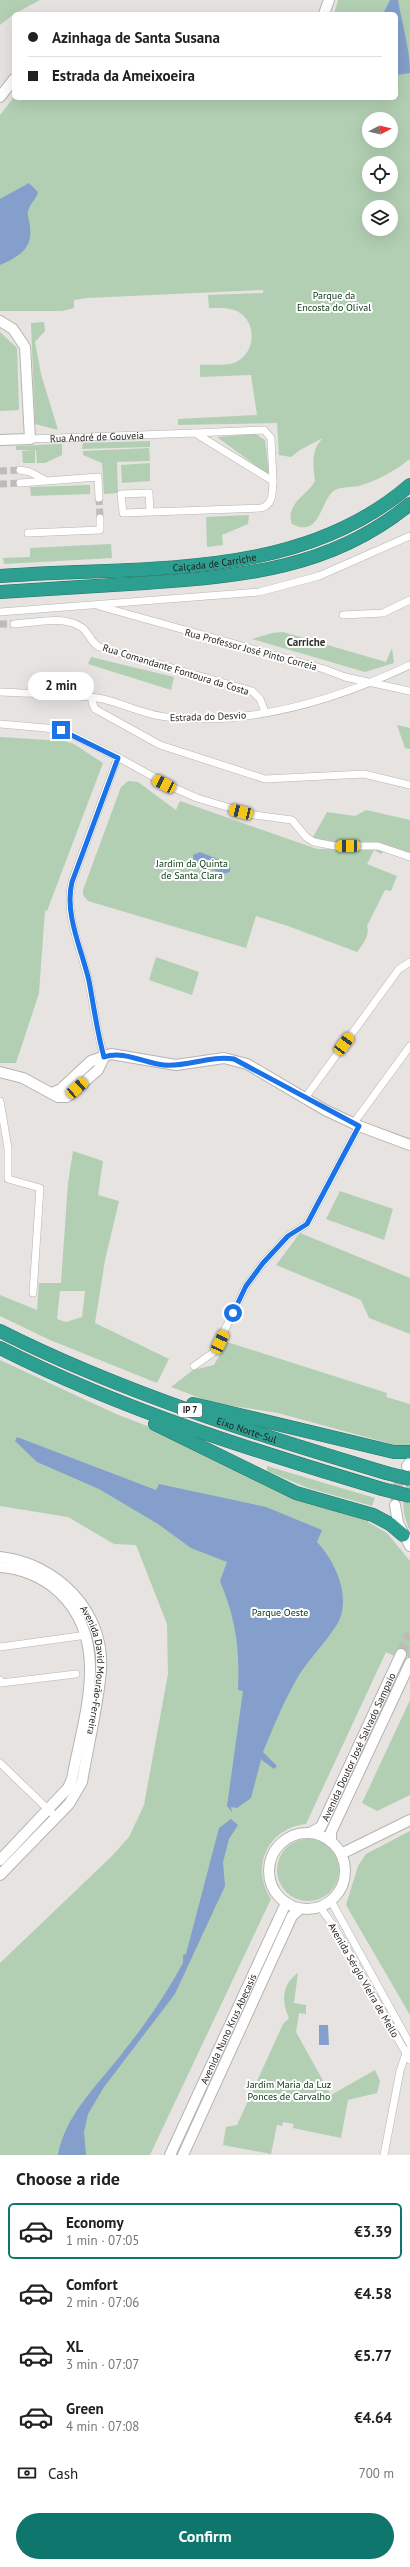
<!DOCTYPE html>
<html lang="en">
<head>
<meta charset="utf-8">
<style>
  :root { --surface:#fff; --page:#f6f6f6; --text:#202124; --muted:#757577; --line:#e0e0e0; --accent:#0f766e }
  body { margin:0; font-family:"PT Sans",sans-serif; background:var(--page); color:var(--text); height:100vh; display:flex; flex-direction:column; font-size:15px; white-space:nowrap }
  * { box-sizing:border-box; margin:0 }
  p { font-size:13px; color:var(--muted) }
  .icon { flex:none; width:22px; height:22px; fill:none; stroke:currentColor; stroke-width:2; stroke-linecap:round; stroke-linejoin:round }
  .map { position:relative; height:2155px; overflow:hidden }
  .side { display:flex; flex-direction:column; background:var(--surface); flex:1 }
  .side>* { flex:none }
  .hud { position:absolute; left:12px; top:12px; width:386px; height:88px; border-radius:6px; box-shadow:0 4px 16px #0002; display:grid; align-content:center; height:88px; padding:0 16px; background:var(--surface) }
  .needle { width:26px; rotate:83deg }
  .buttons { position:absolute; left:362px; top:112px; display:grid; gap:8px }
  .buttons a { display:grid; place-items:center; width:36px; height:36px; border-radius:50%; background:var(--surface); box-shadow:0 4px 16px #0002; font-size:20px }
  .end { position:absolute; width:18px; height:18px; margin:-9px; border:5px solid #1a73e8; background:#fff; box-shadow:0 0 0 2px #fff }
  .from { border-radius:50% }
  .bubble { position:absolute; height:28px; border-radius:14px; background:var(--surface); box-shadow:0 4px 16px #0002; font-size:13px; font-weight:600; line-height:28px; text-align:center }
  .car { position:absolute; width:12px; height:24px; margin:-12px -6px; border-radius:5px; box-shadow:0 0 3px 1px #0007; background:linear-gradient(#f5c518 24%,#345 0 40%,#f5c518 0 76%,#345 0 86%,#f5c518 0) }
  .hud b { display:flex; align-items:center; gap:14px; height:38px; font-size:15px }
  .hud b+b { border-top:1px solid var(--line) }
  .hud i { width:10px; height:10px; background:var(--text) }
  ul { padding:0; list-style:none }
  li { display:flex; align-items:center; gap:12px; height:56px; margin:0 8px 6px; padding:0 8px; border:2px solid transparent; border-radius:6px }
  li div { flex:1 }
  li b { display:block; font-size:15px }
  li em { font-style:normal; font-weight:600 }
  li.on { border-color:var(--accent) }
  li>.icon { width:36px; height:36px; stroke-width:1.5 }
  h2 { padding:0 16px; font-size:18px; line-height:48px }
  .pay { display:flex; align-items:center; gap:10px; height:44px; padding:0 16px; font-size:15px }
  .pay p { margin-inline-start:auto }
  .action { display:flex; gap:8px; margin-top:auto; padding:8px 16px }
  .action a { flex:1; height:46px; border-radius:24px; background:var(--accent); color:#fff; font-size:16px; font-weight:600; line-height:46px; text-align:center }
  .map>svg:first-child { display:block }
</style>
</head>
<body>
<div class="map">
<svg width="410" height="2155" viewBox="0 0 410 2155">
  <rect width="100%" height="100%" fill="#e6e3e0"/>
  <path fill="#b2cfb3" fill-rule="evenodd" d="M0,0H40L14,14L0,25Z
    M338,0H410V459C396,470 377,481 359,486C352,487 340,487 335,490C320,499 321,539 292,524C285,503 307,496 315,481C313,464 311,449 323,438L300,450L291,457L279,455L277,423L178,425V419L257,415L251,375L200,377V365C210,364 224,366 234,363C256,354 258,322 237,311C228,307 218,308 209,308L208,295L263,293V290L87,298L74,300V308L62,311H0V115L14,97L396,98V14H334ZM369,119H391V141H369ZM369,163H391V185H369ZM369,207H391V229H369Z
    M44,322L45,331L35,342L41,374L58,430L35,424L31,323Z
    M0,332L17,348L19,410L0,411Z
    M256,434L265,440L269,472L267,474L217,437Z
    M150,441V447L82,449L83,443Z
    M62,444V455L45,463H37L36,450H16V446Z
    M149,448L150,461L117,462L118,493L104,494L102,463L83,455V451Z
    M35,450V463H23L22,451Z
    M150,463V481L122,483L121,465Z
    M90,485V494L31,496L30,487Z
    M249,515L248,524L222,535L223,545L207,547L206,517Z
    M111,544L112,558L4,564L3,558L30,557V548Z
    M283,632L386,662L392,648L394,663L365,672L252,639L272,633Z
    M91,657L174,677L171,690L88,664Z
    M397,725L410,728V749L405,748Z
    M0,737L64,741L74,744L103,763L47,911L45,910L39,993L16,1063H0Z
    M128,781L138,782L176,810L180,801L317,849H387L381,854L374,850L367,864L397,876L391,891L385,890L367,926C370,935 363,944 357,952L288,926L256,916L246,948L88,901L83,895V890L121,787Z
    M366,810L410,820V853C378,841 343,849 313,837L327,812L355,816Z
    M156,957L199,972L192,995L149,980Z
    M73,1151L103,1161L98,1195L119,1201L105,1260L95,1323L169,1359L157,1383L50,1340L0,1316V1295L37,1310L39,1283H61L68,1183ZM60,1291H85L82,1317L66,1322L57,1319Z
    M340,1191L393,1209L384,1240L326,1219Z
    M300,1233L410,1278V1334L369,1318L361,1300L276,1265Z
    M227,1342L387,1393L386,1397L410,1404V1445L399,1446L278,1413L213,1403L171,1387L193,1370L214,1365Z
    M0,1360L116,1414L173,1436L278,1492L345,1514L369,1517L368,1522L387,1533L410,1561V1658L397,1652L394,1656L386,1652L306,1824C268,1828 250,1867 271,1899L150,2155H0V1963L112,1856L129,1837L144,1805L168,1674L167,1624L136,1545L114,1544L68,1517L0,1506Z
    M267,1466L375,1498L372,1506L308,1488L267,1471Z
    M410,1474V1531C401,1512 401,1493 410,1474Z
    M410,1700V1795L377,1811L362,1803Z
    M410,1831V2015L346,1905L358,1866L366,1854Z
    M277 1870a31 31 0 1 1 62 0a31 31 0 1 1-62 0Z
    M298,1973L294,2003L306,2005V2014L299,2013L296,2032L331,2095L375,2070L380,2081L377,2093L348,2100L341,2138L293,2128L294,2124L283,2122L282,2126L277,2125L271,2154L223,2145L226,2127L237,2125L283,2024L289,2018C281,2001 282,1984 298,1973Z"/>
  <path fill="#849fcb" d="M390,0H398C402,24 410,49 410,73L396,75V14H383Z
    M29,183L38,192C36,200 29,204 28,212C27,216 30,222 30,227C33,249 18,257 0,265V199Z
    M200,852L230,864V872L223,874L194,862L193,855Z
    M17,1437L156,1490L159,1484L266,1507L322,1530L317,1542C336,1562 353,1600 336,1626C325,1643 310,1658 299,1675C284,1700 274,1726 263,1752L277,1766L274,1769L259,1758L261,1760L251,1798L237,1808L231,1807L232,1812L227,1806L243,1691L238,1690C240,1648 236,1620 220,1581L227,1562L191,1548L158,1524L99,1489L37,1462L15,1441Z
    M231,1819L238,1825L229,1839L223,1862L225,1886L175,1994L104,2087L88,2114L84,2132L86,2155H58C65,2113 103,2080 127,2047C148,2021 167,1992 183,1963V1955L186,1954L219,1828Z
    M319,2025H328L329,2045H319Z"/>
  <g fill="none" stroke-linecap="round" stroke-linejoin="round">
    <path stroke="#bebcb9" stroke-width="7" stroke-dasharray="7 3.5" stroke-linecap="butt" d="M0,471L20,470
      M0,484L20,483
      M99,498L100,518
      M0,624H14"/>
    <path stroke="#bebcb9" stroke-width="10" stroke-dasharray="10 5" stroke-linecap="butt" d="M395,1505L398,1485L404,1471
      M401,1654L410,1634"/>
    <g stroke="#b6b4b1" stroke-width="8">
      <g id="street">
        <path d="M195,433L264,430L271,438L273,481"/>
        <path id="s1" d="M30,439L195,433L273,481C272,492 274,504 261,508L123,513L121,494L149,493L150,512"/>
        <path d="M20,470L30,472L45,480"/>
        <path d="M20,483L98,477L99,498"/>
        <path d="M28,533L100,530V518"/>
        <path d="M99,606L324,669L345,677L410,691"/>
        <path d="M0,612L259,592L319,576L410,536"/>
        <path d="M343,615L383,613L410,600"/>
        <path d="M14,624C33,623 64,615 81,627C89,632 90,642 99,647L252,691L260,699L265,712"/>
        <path d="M0,692C34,694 70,693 103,699C124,704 145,715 167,717C250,726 336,700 410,665"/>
        <path d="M93,698L92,702L95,709L160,745L265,779L364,774L410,785"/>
        <path d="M0,724L46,728L68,733L121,759L172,787L197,798L254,815L292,820L306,837L314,842L335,846H378L410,857"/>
        <path d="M104,1057C97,1033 94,1008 89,983C82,949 61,910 74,876L118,757"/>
        <path d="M305,1098L399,969L410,962"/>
        <path d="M0,1101L8,1148V1179L40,1188L33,1293"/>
        <path d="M353,1124L410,1046"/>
        <path d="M194,1366L214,1352L246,1286L263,1263L288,1236L307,1224L359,1126"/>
        <path d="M0,1647L87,1635"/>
        <path d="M0,1680L1,1683L76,1674"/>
        <path d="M0,1763L56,1817"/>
        <path d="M331,1901L410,2044"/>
        <path d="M320,1907L333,1925L410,2060"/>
        <path d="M384,2155L400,2071L407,2050"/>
      </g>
    </g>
    <g stroke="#b6b4b1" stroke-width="12">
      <g id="secondary">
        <path d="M324,14L329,0"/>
        <path d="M0,97L14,79"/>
        <path d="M0,321L13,329L25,347L30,439L0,440"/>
        <path d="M0,1072L23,1078L58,1097H67L98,1070L104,1057"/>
        <path d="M52,1093L61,1089L91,1061L111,1054L176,1065L224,1058L247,1064L325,1110L359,1126L410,1145"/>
        <path d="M407,1466L410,1462"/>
        <path d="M395,1505L398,1523L410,1546"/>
        <path id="s2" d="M0,1557C56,1563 105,1611 101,1670C98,1707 88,1745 82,1782L69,1804L0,1875"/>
        <path d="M0,1567C22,1568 44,1578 60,1593C112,1643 83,1718 72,1779L68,1788L0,1860"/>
        <path id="s3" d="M310,1833L321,1827L401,1654"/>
        <circle cx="307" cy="1871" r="38"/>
        <path d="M331,1841V1832L410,1663"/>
        <path d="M341,1854L410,1820"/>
        <path id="s4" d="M170,2155L286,1903"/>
        <path d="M183,2155L292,1916L300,1909"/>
      </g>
    </g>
    <g stroke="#287268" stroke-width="14">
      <g id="highway">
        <path id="s5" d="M0,576C140,565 297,583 410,485"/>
        <path d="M0,592C48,589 97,586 145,583C243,576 331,569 410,504"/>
        <path id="s6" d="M0,1331C123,1393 255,1434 386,1473"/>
        <path d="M0,1348C122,1410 251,1450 382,1489"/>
        <path d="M193,1404L394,1452H410"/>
        <path d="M155,1424L296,1493L373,1515L390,1524L403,1535"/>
      </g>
    </g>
    <use href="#street" stroke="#fff" stroke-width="7"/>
    <use href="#secondary" stroke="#fff" stroke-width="10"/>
    <use href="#highway" stroke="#2d9f91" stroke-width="13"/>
    <g stroke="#287268" stroke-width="14" stroke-linecap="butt">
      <path id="highway-bridge" d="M386,1473L410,1479
        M382,1489L410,1496"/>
    </g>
    <use href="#highway-bridge" stroke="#2d9f91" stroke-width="13"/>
  </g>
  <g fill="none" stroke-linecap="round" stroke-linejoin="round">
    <path stroke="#1a73e8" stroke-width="5" d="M61,730L118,758L72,882C64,914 82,950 89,981C94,1007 97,1032 104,1057C123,1050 144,1063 164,1065C188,1067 210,1055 234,1059L359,1126L307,1224L288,1236L263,1263L246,1286L233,1313"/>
  </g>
  <g text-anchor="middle" stroke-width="4" stroke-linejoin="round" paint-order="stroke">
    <rect fill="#fff" stroke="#626261" stroke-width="1" x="178" y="1403" width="24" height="14" rx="3"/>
    <g font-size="9" font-weight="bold" fill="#1f1e1d">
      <text x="190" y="1413">IP 7</text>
    </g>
    <g font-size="10" fill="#063610" stroke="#fff">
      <text x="334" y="299">Parque da<tspan x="334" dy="12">Encosta do Olival</tspan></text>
      <text x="192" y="867">Jardim da Quinta<tspan x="192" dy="12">de Santa Clara</tspan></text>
      <text x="280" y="1616">Parque Oeste</text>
      <text x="289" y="2088">Jardim Maria da Luz<tspan x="289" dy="12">Ponces de Carvalho</tspan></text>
    </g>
    <g font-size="10" fill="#1f1e1d" stroke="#fff">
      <text dy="4" stroke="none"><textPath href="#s1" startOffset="67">Rua André de Gouveia</textPath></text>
      <text dy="4" stroke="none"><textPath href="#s5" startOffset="215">Calçada de Carriche</textPath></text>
      <text transform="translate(251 649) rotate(15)" y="4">Rua Professor José Pinto Correia</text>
      <text transform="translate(176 669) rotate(17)" y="4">Rua Comandante Fontoura da Costa</text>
      <text transform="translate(208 716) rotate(-2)" y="4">Estrada do Desvio</text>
      <text dy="4" stroke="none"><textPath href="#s6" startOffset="266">Eixo Norte-Sul</textPath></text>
      <text dy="4" stroke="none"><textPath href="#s2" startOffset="166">Avenida David Mourão-Ferreira</textPath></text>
      <text dy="4" stroke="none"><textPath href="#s3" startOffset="101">Avenida Doutor José Salvado Sampaio</textPath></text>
      <text transform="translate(364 1980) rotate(60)" y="4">Avenida Sérgio Vieira de Mello</text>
      <text dy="4" stroke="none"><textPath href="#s4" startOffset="139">Avenida Nuno Krus Abecasis</textPath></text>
    </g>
    <g font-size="11" font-weight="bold" fill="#2e2c2a" stroke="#fff">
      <text x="306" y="646">Carriche</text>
    </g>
  </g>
</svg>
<div class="buttons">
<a><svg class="needle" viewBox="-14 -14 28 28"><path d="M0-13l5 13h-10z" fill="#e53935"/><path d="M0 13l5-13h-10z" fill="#757577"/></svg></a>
<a><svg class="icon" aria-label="locate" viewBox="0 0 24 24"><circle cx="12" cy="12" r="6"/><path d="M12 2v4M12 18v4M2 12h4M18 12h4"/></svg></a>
<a><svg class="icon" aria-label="layers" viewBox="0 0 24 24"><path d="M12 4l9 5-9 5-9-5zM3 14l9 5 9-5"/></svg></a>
</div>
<i class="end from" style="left:233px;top:1313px"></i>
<i class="end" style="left:61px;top:730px"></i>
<div class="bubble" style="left:28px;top:672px;width:66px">2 min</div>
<i class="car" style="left:164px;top:784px;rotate:297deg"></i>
<i class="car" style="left:241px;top:812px;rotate:284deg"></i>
<i class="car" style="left:348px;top:846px;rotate:269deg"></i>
<i class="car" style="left:344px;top:1044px;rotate:37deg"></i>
<i class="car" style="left:77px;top:1088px;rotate:48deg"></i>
<i class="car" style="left:220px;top:1342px;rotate:25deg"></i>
<div class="hud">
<b><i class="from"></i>Azinhaga de Santa Susana</b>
<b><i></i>Estrada da Ameixoeira</b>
</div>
</div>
<section class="side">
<h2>Choose a ride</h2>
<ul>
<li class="on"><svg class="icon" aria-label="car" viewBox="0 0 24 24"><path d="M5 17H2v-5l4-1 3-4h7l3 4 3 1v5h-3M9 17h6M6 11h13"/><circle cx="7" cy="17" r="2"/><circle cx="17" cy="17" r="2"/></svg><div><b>Economy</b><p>1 min · 07:05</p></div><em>€3.39</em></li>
<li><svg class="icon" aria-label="car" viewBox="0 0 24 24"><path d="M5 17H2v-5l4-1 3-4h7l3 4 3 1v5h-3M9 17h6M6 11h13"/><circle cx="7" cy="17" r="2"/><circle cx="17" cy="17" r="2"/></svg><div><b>Comfort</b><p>2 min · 07:06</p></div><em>€4.58</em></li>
<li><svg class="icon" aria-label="car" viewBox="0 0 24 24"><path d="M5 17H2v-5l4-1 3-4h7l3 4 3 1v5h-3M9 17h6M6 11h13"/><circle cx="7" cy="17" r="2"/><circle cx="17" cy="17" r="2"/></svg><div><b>XL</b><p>3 min · 07:07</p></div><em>€5.77</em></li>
<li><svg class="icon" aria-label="car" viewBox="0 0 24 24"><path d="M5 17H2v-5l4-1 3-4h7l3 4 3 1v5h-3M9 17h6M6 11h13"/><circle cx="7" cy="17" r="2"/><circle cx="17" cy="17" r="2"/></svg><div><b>Green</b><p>4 min · 07:08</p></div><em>€4.64</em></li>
</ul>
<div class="pay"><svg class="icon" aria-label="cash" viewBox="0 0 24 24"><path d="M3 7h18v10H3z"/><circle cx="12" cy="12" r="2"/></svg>Cash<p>700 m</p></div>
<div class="action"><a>Confirm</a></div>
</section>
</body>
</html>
